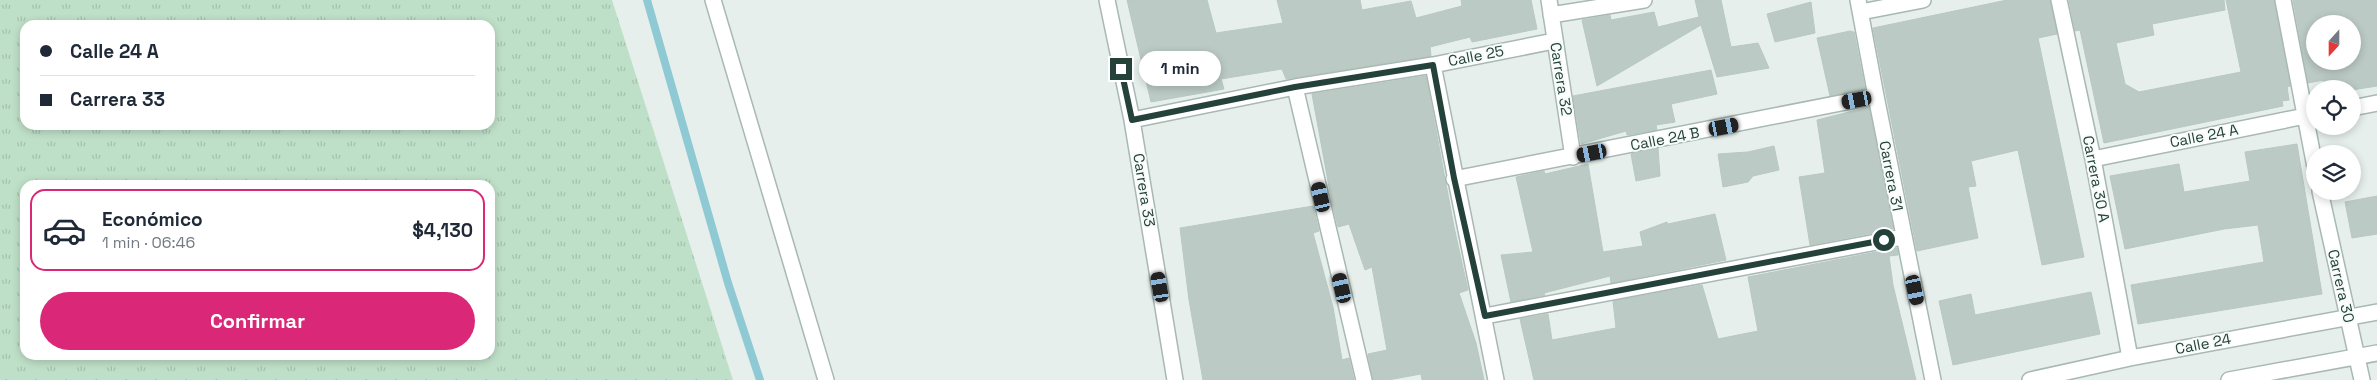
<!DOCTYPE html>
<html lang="es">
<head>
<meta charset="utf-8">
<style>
  :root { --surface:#fff; --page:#f6f6f7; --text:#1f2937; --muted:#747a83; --line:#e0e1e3; --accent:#db2777 }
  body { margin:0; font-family:"Space Grotesk",sans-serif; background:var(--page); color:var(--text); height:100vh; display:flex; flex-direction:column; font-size:19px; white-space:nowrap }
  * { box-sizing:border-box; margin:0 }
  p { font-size:16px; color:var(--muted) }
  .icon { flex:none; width:28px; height:28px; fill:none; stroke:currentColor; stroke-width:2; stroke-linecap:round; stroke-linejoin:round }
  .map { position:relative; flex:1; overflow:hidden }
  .side { position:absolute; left:20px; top:180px; width:475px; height:180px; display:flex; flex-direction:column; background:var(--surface); border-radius:15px; box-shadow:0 2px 8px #0003 }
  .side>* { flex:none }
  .hud { position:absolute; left:20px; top:20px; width:475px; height:110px; border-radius:15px; box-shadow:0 2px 8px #0003; display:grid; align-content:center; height:110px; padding:0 20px; background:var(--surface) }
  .needle { width:32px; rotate:201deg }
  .controls { position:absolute; left:2306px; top:15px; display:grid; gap:10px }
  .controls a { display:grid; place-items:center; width:55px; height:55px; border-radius:50%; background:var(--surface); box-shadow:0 2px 8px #0003; font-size:25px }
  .end { position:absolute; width:22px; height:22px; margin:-11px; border:6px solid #24423a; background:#fff; box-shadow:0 0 0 2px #fff }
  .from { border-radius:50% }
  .bubble { position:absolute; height:35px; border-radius:18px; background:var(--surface); box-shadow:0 2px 8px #0003; font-size:16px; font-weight:700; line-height:35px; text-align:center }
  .car { position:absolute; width:15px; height:30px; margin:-15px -8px; border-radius:6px; box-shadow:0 0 4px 1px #0007; background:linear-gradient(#222 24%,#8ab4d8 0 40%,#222 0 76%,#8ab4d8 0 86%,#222 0) }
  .hud b { display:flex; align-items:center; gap:18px; height:48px; font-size:19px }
  .hud b+b { border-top:1px solid var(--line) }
  .hud i { width:12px; height:12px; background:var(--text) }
  ul { padding:9px 0 0; list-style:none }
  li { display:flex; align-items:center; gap:15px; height:82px; margin:0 10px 8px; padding:0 10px; border:2px solid transparent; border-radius:15px }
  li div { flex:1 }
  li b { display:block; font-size:19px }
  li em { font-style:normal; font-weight:700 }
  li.on { border-color:var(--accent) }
  li>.icon { width:45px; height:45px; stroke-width:1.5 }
  .action { display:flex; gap:10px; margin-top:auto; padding:10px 20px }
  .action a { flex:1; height:58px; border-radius:30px; background:var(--accent); color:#fff; font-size:20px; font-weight:700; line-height:58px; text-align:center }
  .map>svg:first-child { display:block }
</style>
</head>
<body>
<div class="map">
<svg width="2377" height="380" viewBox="0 0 2377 380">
  <defs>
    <pattern id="grass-tufts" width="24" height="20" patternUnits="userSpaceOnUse" patternTransform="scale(1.25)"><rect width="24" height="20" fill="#bfe0c8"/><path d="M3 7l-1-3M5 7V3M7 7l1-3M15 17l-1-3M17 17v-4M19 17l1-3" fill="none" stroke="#a4c1ad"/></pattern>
  </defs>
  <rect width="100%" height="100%" fill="#e6efeb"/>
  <path fill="url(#grass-tufts)" fill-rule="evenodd" d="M0,0H612L733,380H0ZM25,25H490V125H25ZM25,185H490V355H25Z"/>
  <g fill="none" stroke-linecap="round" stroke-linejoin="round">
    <path stroke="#8ec9d4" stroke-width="8" d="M647,0L728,283L760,380"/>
  </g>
  <path fill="#bbcac4" stroke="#b8c9c2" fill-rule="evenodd" d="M1127,0H1207L1216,33L1283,23L1277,0H1360L1362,10L1411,1L1416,18L1462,6L1461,0H1531L1537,29L1472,42L1470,37L1430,47L1431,56L1286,79L1282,69L1221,79L1224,89L1151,102Z
    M1695,0H1721L1731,47L1758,43L1769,68L1717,77L1701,25L1597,86L1582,20L1610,15L1611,20L1654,12L1658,27L1699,17Z
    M2007,0H2050L2057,34L2038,38L2084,257L2042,265L2018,150L1971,161L1976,186L1968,187L1978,238L1917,251L1873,28Z
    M2069,0H2224L2225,10L2152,24L2154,35L2116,43L2125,84L2139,92L2241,72L2226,0H2274L2290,86L2287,87L2289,100L2282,101L2283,106L2104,143L2080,30L2075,31Z
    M2293,0H2377V86L2352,90L2324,89L2323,80L2308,83ZM2315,24H2352V61H2315Z
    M1811,2L1815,33L1775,42L1767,14Z
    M1850,31L1854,32L1865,89L1830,96L1817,38Z
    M1711,70L1717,94L1671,104L1675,122L1656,125L1657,130L1627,135L1626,131L1581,144L1573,96Z
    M1426,76L1454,227L1468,290L1459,293L1476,343L1484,380H1422L1421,374L1388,380H1373L1368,354L1387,350L1372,267L1365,270L1349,224L1338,227L1332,203L1312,94Z
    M1869,107L1893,229L1810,245L1799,177L1825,173L1817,120Z
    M2297,144L2322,294L2138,324L2131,285L2264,262L2258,225L2224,229L2125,249L2110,176L2179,164L2184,192L2250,181L2245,152Z
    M1774,146L1779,170L1753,176L1748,182L1723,187L1718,154L1748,152Z
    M1658,148L1660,176L1636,181L1631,154Z
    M1588,164L1603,252L1643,246L1640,232L1667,222L1668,224L1715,214L1726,260L1611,283L1610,276L1544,293L1545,295L1511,302L1501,255L1533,252L1516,177L1544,171L1545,174Z
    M2377,196V234L2352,238L2345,202Z
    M1313,206L1319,231L1313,233L1333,307L1342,360L1349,358L1354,380H1203L1189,300L1180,228Z
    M1897,248L1898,255L1889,256L1893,285L1916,380H1534L1520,319L1548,314L1552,340L1616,328L1613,301L1702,285L1718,339L1758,331L1748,277Z
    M2091,292L2100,334L1953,365L1939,301L1971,294L1975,315Z"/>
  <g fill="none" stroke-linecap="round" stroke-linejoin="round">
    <g stroke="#a8b8b2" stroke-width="18">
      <path id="minor" d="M713,0L826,380
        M1107,0L1132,120L1175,380
        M1549,0L1573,157
        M1858,0L1876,96L1933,380
        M2059,0L2093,159L2130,358
        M2283,0L2315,167
        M1861,12L1923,0
        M1551,15L1644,0
        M1433,65L1496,380
        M1295,87L1364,380
        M2352,108L2377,103
        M1132,120L1295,87L1433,65L1554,41
        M2093,159L2315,114
        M1454,179L1876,96
        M2320,191L2362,380
        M1485,316L1903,237
        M2030,380L2130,358L2377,312
        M2229,380L2377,353"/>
    </g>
    <use href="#minor" stroke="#fff" stroke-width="15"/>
  </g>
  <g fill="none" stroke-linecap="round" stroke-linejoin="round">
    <path stroke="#24423a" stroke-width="6" d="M1121,69L1132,120L1295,87L1433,65L1454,178L1485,316L1884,240"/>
  </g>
  <g text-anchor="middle" stroke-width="4" stroke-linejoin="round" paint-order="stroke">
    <g font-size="15" fill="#24423a" stroke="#f7fbf9">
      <text transform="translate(1476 56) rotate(-11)" y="5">Calle 25</text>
      <text transform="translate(1561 79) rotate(81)" y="5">Carrera 32</text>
      <text transform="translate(2204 136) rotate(-11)" y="5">Calle 24 A</text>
      <text transform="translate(1665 139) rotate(-11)" y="5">Calle 24 B</text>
      <text transform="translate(1891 176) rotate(79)" y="5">Carrera 31</text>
      <text transform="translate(2096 179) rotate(79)" y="5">Carrera 30 A</text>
      <text transform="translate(1144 190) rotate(81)" y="5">Carrera 33</text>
      <text transform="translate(2341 286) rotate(77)" y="5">Carrera 30</text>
      <text transform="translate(2203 344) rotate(-11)" y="5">Calle 24</text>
    </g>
  </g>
</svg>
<div class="controls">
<a><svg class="needle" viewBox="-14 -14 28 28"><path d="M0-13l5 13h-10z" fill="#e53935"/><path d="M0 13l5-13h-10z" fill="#747a83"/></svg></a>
<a><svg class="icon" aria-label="locate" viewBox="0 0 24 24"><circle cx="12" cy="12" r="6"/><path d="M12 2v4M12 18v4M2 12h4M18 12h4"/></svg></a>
<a><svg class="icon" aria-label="layers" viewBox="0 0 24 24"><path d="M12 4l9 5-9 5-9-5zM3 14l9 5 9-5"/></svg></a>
</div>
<i class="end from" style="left:1884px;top:240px"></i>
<i class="end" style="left:1121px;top:69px"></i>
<div class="bubble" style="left:1139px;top:51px;width:82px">1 min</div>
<i class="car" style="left:1857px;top:100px;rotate:259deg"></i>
<i class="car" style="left:1724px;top:127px;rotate:79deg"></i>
<i class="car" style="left:1592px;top:153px;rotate:259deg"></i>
<i class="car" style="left:1321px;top:197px;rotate:347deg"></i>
<i class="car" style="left:1160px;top:287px;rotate:350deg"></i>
<i class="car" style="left:1342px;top:288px;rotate:347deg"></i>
<i class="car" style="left:1915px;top:290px;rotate:168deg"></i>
<div class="hud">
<b><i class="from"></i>Calle 24 A</b>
<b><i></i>Carrera 33</b>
</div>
<section class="side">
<ul>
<li class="on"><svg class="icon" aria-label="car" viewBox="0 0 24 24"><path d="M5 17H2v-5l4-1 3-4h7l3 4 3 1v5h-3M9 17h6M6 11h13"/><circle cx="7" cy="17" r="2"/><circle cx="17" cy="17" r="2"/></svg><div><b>Económico</b><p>1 min · 06:46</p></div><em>$4,130</em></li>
</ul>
<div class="action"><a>Confirmar</a></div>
</section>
</div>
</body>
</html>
